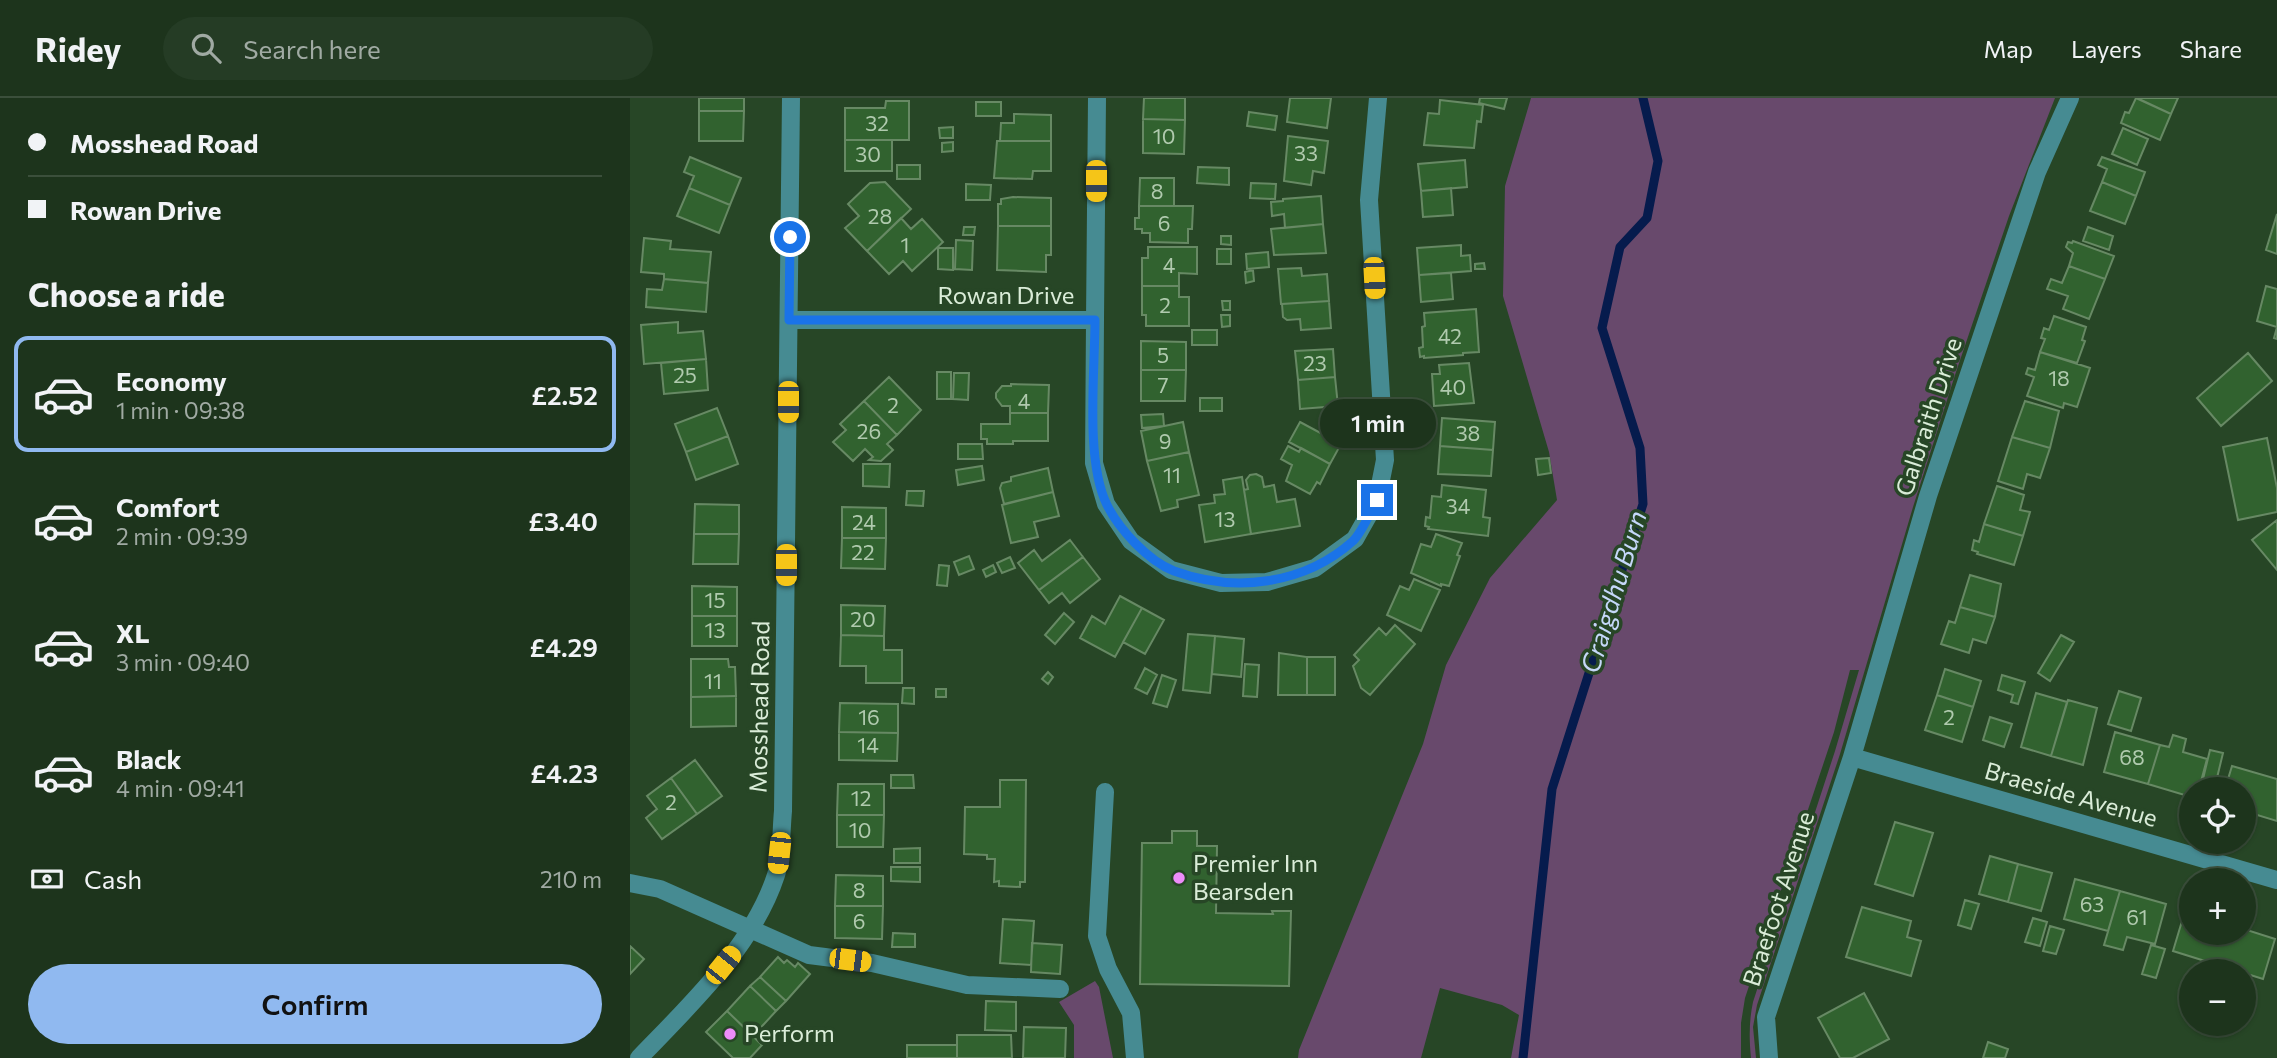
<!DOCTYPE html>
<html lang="en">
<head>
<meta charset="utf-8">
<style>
  :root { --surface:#1d341c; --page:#253c25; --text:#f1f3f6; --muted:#a0aaa3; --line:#3b4f3b; --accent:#90b9f0 }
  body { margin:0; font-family:Commissioner,sans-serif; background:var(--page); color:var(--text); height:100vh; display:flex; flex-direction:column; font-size:26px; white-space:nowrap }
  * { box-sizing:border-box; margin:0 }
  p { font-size:23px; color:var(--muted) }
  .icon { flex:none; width:38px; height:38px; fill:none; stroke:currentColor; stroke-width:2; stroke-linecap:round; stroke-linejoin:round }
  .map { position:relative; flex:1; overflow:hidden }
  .drawer { display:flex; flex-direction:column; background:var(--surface); width:630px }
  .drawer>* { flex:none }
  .hud { display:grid; align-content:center; height:154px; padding:0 28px; background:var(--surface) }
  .fabs { position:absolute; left:1549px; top:679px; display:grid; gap:14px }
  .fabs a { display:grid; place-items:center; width:77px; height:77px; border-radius:50%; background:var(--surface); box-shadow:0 2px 5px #0004,0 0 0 2px var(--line); font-size:35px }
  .end { position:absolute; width:32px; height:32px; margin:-16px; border:9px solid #1a73e8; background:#fff; box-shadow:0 0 0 4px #fff }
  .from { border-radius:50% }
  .bubble { position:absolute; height:49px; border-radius:24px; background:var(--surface); box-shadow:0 2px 5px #0004,0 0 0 2px var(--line); font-size:23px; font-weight:600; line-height:49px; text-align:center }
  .car { position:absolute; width:21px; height:42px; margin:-21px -10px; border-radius:9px; box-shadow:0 0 5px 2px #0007; background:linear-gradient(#f5c518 24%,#345 0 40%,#f5c518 0 76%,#345 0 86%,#f5c518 0) }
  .hud b { display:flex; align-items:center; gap:24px; height:66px; font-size:26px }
  .hud b+b { border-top:2px solid var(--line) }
  .hud i { width:18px; height:18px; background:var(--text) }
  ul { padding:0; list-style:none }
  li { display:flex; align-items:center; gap:21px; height:116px; margin:0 14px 10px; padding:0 14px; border:4px solid transparent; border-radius:14px }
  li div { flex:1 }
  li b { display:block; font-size:26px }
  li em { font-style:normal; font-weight:600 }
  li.current { border-color:var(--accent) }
  li>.icon { width:63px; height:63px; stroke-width:1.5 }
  h2 { padding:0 28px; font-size:32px; line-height:84px }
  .pay { display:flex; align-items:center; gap:18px; height:77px; padding:0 28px; font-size:26px }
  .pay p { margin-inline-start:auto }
  .button { display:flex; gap:14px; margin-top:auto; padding:14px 28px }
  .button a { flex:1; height:80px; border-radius:42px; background:var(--accent); color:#111; font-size:28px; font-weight:600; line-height:80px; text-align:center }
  header { display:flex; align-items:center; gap:42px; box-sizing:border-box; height:98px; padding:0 35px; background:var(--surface); border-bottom:2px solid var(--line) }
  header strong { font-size:33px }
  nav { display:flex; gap:38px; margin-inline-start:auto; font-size:24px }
  .search { width:490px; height:63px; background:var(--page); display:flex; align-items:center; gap:18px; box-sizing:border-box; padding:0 24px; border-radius:38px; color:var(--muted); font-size:26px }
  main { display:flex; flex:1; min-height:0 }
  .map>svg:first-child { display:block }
</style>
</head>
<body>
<header>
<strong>Ridey</strong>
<div class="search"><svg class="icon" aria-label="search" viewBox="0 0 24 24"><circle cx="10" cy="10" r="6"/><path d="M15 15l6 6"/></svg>Search here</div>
<nav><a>Map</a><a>Layers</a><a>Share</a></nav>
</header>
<main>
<section class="drawer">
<div class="hud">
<b><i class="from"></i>Mosshead Road</b>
<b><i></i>Rowan Drive</b>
</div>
<h2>Choose a ride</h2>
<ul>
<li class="current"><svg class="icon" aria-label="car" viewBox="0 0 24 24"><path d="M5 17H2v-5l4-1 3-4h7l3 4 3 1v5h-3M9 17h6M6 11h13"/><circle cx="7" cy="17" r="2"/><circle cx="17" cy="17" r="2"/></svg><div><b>Economy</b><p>1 min · 09:38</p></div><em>£2.52</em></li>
<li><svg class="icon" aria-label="car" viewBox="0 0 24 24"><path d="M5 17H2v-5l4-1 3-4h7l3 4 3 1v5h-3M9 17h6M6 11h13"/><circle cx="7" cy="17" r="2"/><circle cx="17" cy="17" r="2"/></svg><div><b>Comfort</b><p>2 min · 09:39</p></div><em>£3.40</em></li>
<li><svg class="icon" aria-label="car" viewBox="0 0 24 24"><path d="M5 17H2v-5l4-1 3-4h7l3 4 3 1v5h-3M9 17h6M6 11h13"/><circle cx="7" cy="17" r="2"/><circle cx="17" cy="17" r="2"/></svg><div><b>XL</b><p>3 min · 09:40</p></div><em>£4.29</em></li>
<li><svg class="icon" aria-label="car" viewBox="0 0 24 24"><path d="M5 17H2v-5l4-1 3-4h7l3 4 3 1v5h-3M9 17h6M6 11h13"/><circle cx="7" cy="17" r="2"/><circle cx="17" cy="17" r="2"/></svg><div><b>Black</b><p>4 min · 09:41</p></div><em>£4.23</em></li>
</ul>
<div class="pay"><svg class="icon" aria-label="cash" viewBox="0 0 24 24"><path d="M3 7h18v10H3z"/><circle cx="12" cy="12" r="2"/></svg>Cash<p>210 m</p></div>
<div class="button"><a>Confirm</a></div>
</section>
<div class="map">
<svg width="1647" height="960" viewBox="0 0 1647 960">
  <rect width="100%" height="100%" fill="#274626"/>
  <path fill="#68496c" d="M901,0H1425L1379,118L1325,277L1283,409L1210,656L1127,907L1123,929L1126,960H1121C1119,940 1119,923 1123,904L1205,653L1229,572H1220L1204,634L1115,900L1111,925V960H881L889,917L872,907L810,890L791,960H668L669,952L793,646L816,567L860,480L927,402L919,354L873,198L875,88Z
    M465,883L469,889L483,960H444V927L429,904Z"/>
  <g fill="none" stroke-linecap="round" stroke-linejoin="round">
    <path stroke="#061b4d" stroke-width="9" d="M893,960L922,691L1013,406L1010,350L972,230L990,149L1017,120L1028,63L1013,0"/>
  </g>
  <path fill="#31622f" stroke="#678964" stroke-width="2" d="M69,0H114V13H69Z
    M514,0H555V22L513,21Z
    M660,0H701L697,30L657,24Z
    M850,0H877L874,11L849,5Z
    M1506,0L1541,16L1530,42L1491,25L1495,14L1499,15Z
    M1507,0H1548L1541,16Z
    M810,2L853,7L851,24L847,23L844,50L794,47L798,15L809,16Z
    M256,3H279V42H215V10H255Z
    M346,4H371V18H346Z
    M69,13H114L113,43H69Z
    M619,14L647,18L645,32L617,28Z
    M384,16L421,17V43H370L371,25H384Z
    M513,21L555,22L554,56L513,55Z
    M323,29V40H310L309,30Z
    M1493,30L1518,41L1507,67L1482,56Z
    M658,38L698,43L694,75L683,73L681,87L654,83Z
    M215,42H262V73H215Z
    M367,43H421V73H403L402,81L364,80Z
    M323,44V53L312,54V45Z
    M60,59L111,80L100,107L59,90L64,78L54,74Z
    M1472,59L1515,74L1506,98L1472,84L1477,71L1468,67Z
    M835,62L837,89L791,93L788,66Z
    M267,67H290V81H267Z
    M568,69L599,70V87L567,85Z
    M510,80H544V108H509Z
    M255,84L281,111L237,153L215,130L229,118L218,106L240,85Z
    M1472,84L1506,98L1495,126L1460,113Z
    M621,85L646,86L645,101L620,100Z
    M336,86L361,87L360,102H336Z
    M59,90L100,107L89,135L47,118Z
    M821,90L823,117L793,119L791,93Z
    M691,98L693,126L655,130L654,116L642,118L641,104L653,103V101Z
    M383,99L421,100V128H368V106H371V101Z
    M509,108H563L562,131H558V145L520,144V135H512V131H505V120H509Z
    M1647,116V156L1636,152Z
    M271,120L281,131L292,121L313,144L282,173L273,163L259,176L237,153Z
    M693,126L696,155L644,157L641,131Z
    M368,128H421V157H416V174L367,172Z
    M334,129H345L344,137H333Z
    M1458,129L1483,138L1479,152L1453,143Z
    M591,138H601V147L591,146Z
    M14,140L41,143L40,151L81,154L78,185L34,181V176L11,174Z
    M326,142L343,143L342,172L325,171Z
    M1443,143L1484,158L1475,181L1439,168L1443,155L1436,149L1438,144L1442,145Z
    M831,147V158L840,157L841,173L789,177L787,150Z
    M518,149H567V176L549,175V188H512V160H518Z
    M308,150H323V172L308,171Z
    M587,151H601V166H587Z
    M638,154L639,169L617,171L616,156Z
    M854,165L855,171H845V166Z
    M1439,168L1475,181L1459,221L1433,211L1438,198L1417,191L1421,181L1432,185Z
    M671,170L672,178L697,176L699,203L651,206L648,171Z
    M623,172L624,183L616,185L615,174Z
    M821,175L823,201L791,204L789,177Z
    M34,181L78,185L76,214L16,209L17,191L32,192Z
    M512,188H549V199H559V228H516V217H512Z
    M1636,188L1647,191V241L1644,240L1647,229L1627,223Z
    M592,203H600V212H593Z
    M699,203L701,230L671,232L670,221L657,222L653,219L652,206Z
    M846,211L849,254L833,255V257L794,260V258L790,259L789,250L793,249L792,229L795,228L794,215Z
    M591,217H600V228L592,229Z
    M1424,218L1456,229L1452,242L1455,243L1447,265L1410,254L1415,241L1411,240L1414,230L1419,232Z
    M48,224V235L73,233L76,261L14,266L11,227Z
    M562,232H587V247H562Z
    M511,243L556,244V272H511Z
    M703,251L705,279L668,282L665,253Z
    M1410,254L1460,270L1447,309L1434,305L1433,310L1397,298L1404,279L1396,276L1398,270L1405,272Z
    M1618,255L1642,283L1591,328L1567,300Z
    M76,261L78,292L34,296L31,265Z
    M839,265L844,305L804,308L802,276H810L809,267Z
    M511,272H556L555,303H511Z
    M307,274H321V301H307Z
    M324,275H339L338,302L323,301Z
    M259,279L291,312L267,337L234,303Z
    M705,279L708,308L670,311L668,282Z
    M381,286L419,287L418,315H380V308H372L366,300V295L372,288H381Z
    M570,300H592V313H570Z
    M234,303L267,337L257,346L263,352L251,363L239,362L243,359L235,351L223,363L203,344L216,332L210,326Z
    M1395,303L1429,313L1420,350L1382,339Z
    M87,310L98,338L56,354L45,326Z
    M380,315H418V343H383V346H357V341H351V326H380Z
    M533,316L534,328L512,330L511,317Z
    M812,320L865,324L863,352L810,348Z
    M553,324L559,354L517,363L511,333Z
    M670,324L711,346L700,366L659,344Z
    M98,338L108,366L66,382L56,354Z
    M1382,339L1420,350L1410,380L1397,376L1393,391L1368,383Z
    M1637,340L1647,390V414L1608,422L1593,349Z
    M328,346H352L353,361H328Z
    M658,348L669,354L671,350L700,366L690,386L687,384L680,396L656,383L662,367L651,361Z
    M810,348L863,352L861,378L808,376Z
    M559,354L569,397L547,402L548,409L531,413L517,363Z
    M919,360L921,375L908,377L906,361Z
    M233,366H260L259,389L233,388Z
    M352,368L354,382L328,387L326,372Z
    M418,370L423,394L374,406L370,390L372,385L381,383V379Z
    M626,376L632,379L634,389L644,387L647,404L665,401L670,428L621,436L614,392L618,391L616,382L620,377Z
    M612,379L621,436L575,444L569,407L585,405L584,397L595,396L593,382Z
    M812,387L856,392L853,419L860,420L858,438L798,431L799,429L795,428L796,419L800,420L802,398L811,399Z
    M1367,388L1394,397L1390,412L1400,414L1393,438L1354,426Z
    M277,393H294L293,408L276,407Z
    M423,394L429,418L404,424L408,439L381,445L372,407Z
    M65,406L109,407V436H64Z
    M212,409L256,410V440H212Z
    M1647,422V472L1622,442Z
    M1354,426L1393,438L1384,467L1347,456L1348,454L1342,452L1344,442L1349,444Z
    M64,436H109L108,466H63Z
    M806,436L832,445L827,457L830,458L819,488L811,486V488L781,475L791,446L801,449Z
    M212,440H256L255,471L211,470Z
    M440,442L453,459L409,492L388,465L404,452L412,463Z
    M339,458L344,471L329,477L324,464Z
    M380,459L385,470L372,475L367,465Z
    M453,459L470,481L440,505L432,495L419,505L409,492Z
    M309,467L319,468L317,488L307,487Z
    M363,467L366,474L356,479L353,472Z
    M1340,477L1371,486L1365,519L1330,509Z
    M784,481L810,492L791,533L757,517L770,488L779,492Z
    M62,488L107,489V518H62Z
    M490,498L512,510L485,559L450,540L462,518L475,526Z
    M211,507L255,508L254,538L211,537Z
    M1330,509L1365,519L1356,545L1343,541L1339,555L1311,546L1319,523L1325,525Z
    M512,510L534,522L515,556L493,544Z
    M434,515L444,524L425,546L415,537Z
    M62,518H107V548H62Z
    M765,527L785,546L740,597L731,590L723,568L729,562L724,557L749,530L756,537Z
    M558,536L585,538L580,595L553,592Z
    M211,537L254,538V552H272V585H236V568H210Z
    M1431,537L1444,544L1420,583L1408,575Z
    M585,538L614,541L611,579L582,576Z
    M649,555L677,559V597H648Z
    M677,559H705V597H677Z
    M61,561H98L99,569H105L106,598L61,599Z
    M615,566L629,567L627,599L613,598Z
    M515,570L527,577L517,596L505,590Z
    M1315,571L1351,583L1343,609L1307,597Z
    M418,574L423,579L418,586L412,581Z
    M532,577L546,582L537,609L523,605Z
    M1372,577L1395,584L1388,606L1381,604L1383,597L1368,592Z
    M273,590H284V606L272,605Z
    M306,591H316V599H306Z
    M1489,593L1511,600L1501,633L1478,626Z
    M1406,595L1437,604L1421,658L1391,649Z
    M1307,597L1343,609L1332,644L1295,632Z
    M106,598V628L61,629V599Z
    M1438,602L1467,610L1453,667L1421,658Z
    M210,605L268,606V635L209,634Z
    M1360,619L1382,626L1374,649L1353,642Z
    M209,634L268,635L267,663L209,662Z
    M1485,634L1530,647L1518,686L1474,674Z
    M1543,637L1556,641L1553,654L1577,661L1569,691H1561V699L1518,686L1530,647L1539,649Z
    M1580,652L1593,655L1586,684L1573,681Z
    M65,662L92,698L67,716L41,680Z
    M1602,668L1647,681V723L1614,713V691H1595Z
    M261,677H283L284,690H261Z
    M41,680L67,716L32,741L16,720L27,711L17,698Z
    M370,682H396L395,784H390V789L369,788V783L364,784L365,761H357V757L334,756L335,709H370Z
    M208,686H254V717H207Z
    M207,717H254L253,749H207Z
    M1265,724L1303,735L1283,798L1245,786Z
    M542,733H567V748H587L586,815L643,816L642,813H661L659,888L510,886L512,745H542Z
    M290,750V765H264V751Z
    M1360,758L1388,766L1378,804L1349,796Z
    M1388,766L1422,775L1411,813L1378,804Z
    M261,769H290V784L261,783Z
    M206,777L253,778V808H205Z
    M1445,781L1490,793L1478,833L1434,821Z
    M1490,793L1536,806L1525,846L1497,839L1493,852L1474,847Z
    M1335,802L1349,806L1341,831L1328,827Z
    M205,808H253L252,841L205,840Z
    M1232,809L1281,823L1277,839L1291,843L1281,878L1216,859Z
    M1555,813L1561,815V835H1614V831L1645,841L1633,881L1614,875V873H1607L1543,853Z
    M1403,820L1417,824L1410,848L1395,844Z
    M373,821L404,823L401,867L370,865Z
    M1420,828L1434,832L1426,856L1413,853Z
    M263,835L285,836V849H262Z
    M402,845L432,847L430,876L401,874Z
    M1521,847L1535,851L1526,880L1512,876Z
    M0,848L14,861L0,876Z
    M148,859L154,865L157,862L165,869L168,865L180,876L156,903L130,879Z
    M130,879L156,903L146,913L120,888Z
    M120,888L146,913L123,938L97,913Z
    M1234,895L1259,941L1223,960H1210L1188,920Z
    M356,903L386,904V933L355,932Z
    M97,913L132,947L120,960H103L76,934Z
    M394,929L436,930L435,960H393Z
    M327,937H381L382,960H327Z
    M1358,944L1378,951L1375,960H1353Z
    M277,947H327V960H277Z"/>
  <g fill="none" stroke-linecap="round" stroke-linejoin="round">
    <path stroke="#468b92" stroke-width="18" d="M159,222H465L464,365L476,406L501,443L541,472L591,485L637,484L685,470L725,441L747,402L755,362L739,102L748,0
      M465,222L467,0
      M1222,659L1647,782
      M475,694L467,838L478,871L501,915L505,960
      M0,785L30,791L179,857L242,865L337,887L430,891
      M9,960C60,907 123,848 146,777C152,758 151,733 153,713L161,0
      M1139,960L1136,919L1222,659L1298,398L1407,74L1440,0"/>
  </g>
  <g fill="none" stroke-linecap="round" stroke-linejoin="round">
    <path stroke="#1a73e8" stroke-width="9" d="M160,139L159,222H465C465,273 455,363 477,407C489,431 518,463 544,473C604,495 674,487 723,443C733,433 740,414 747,402"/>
  </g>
  <g fill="#ed8cf9" stroke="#274626" stroke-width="2.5">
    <circle cx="549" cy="780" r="7"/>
    <circle cx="100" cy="936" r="7"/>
  </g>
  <g text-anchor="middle" stroke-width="7" stroke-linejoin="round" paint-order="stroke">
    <g font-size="21" fill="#b0caae">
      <text x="247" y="33">32</text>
      <text x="534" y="46">10</text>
      <text x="676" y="63">33</text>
      <text x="238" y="64">30</text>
      <text x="527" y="101">8</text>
      <text x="250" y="126">28</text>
      <text x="534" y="133">6</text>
      <text x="275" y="155">1</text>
      <text x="539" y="175">4</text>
      <text x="535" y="215">2</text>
      <text x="820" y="246">42</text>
      <text x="533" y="265">5</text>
      <text x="685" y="273">23</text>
      <text x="55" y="285">25</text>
      <text x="1429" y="288">18</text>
      <text x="533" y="295">7</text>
      <text x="823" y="297">40</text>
      <text x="394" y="311">4</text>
      <text x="263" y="315">2</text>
      <text x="239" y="341">26</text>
      <text x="838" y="343">38</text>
      <text x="535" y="351">9</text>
      <text x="542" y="385">11</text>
      <text x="828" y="416">34</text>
      <text x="595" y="429">13</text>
      <text x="234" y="432">24</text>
      <text x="233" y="462">22</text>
      <text x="85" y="510">15</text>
      <text x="233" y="529">20</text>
      <text x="85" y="540">13</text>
      <text x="83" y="591">11</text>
      <text x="239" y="627">16</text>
      <text x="1319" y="627">2</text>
      <text x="238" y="655">14</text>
      <text x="1502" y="667">68</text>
      <text x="231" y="708">12</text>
      <text x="41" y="712">2</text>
      <text x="230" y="740">10</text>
      <text x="229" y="800">8</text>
      <text x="1462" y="814">63</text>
      <text x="1507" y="827">61</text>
      <text x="229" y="831">6</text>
    </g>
    <g font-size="24" fill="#daecd8" stroke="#274626">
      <text x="376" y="206">Rowan Drive</text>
      <text transform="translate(1299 319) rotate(-72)" y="8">Galbraith Drive</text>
      <text transform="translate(130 609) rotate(-89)" y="8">Mosshead Road</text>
      <text transform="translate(1441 697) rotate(16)" y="8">Braeside Avenue</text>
      <text transform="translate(1149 801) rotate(-72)" y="8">Braefoot Avenue</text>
    </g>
    <g font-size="24" fill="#daecd8" stroke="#274626" text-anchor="start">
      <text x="563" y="774">Premier Inn<tspan x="563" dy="28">Bearsden</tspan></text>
      <text x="114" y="944">Perform</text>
    </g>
    <g font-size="26" font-style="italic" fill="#c5d7f9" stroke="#274626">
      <text transform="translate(984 494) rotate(-73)" y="9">Craigdhu Burn</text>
    </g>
  </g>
</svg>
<div class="fabs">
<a><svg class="icon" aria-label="locate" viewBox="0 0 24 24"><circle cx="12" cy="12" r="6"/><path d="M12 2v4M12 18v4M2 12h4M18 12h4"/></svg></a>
<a>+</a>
<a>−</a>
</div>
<i class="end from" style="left:160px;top:139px"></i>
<i class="end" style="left:747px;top:402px"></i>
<div class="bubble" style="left:690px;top:301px;width:116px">1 min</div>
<i class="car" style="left:466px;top:83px;rotate:180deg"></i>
<i class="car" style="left:744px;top:180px;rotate:177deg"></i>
<i class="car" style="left:158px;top:304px;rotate:180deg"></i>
<i class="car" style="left:156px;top:467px;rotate:180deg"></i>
<i class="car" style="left:149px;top:755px;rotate:186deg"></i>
<i class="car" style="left:220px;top:862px;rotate:97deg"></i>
<i class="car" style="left:93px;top:867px;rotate:39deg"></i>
</div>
</main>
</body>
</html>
